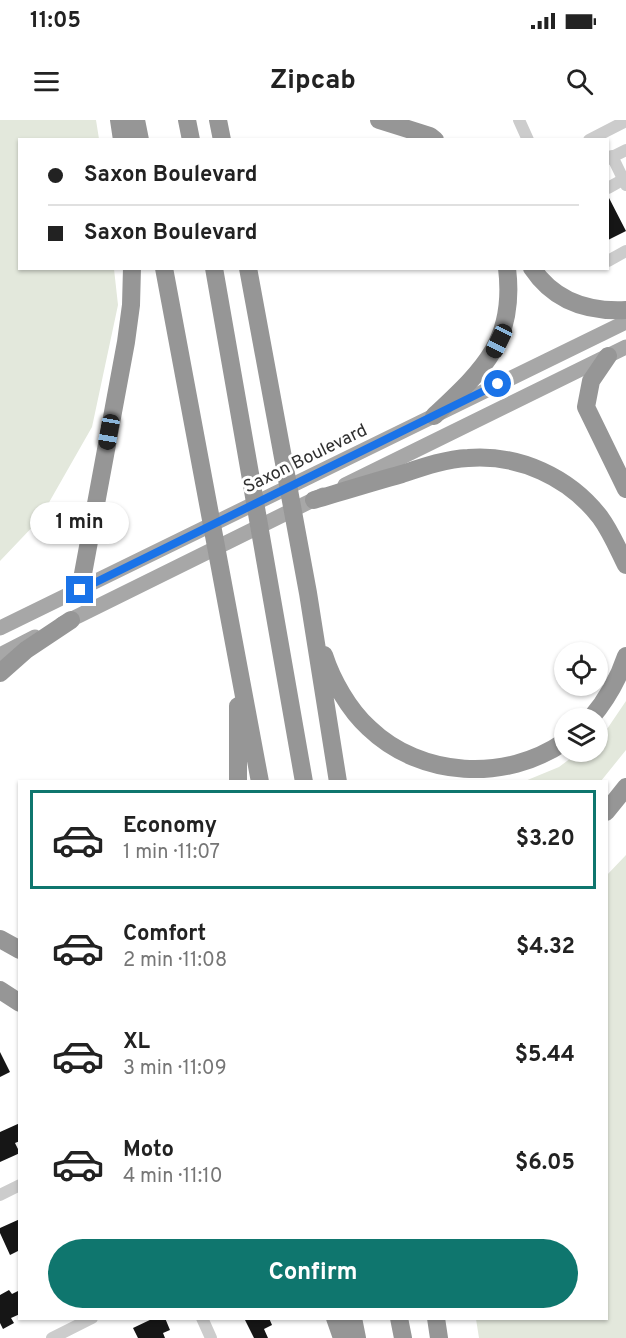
<!DOCTYPE html>
<html lang="en">
<head>
<meta charset="utf-8">
<style>
  :root { --surface:#fff; --page:#f6f6f6; --text:#222; --muted:#767676; --line:#e0e0e0; --accent:#0f766e }
  body { margin:0; font-family:Overpass,sans-serif; background:var(--page); color:var(--text); height:100vh; display:flex; flex-direction:column; font-size:22px; white-space:nowrap }
  * { box-sizing:border-box; margin:0 }
  p { font-size:20px; color:var(--muted) }
  .icon { flex:none; width:33px; height:33px; fill:none; stroke:currentColor; stroke-width:2; stroke-linecap:round; stroke-linejoin:round }
  .map { position:relative; flex:1; overflow:hidden }
  .side { position:absolute; left:18px; top:660px; width:590px; height:540px; display:flex; flex-direction:column; background:var(--surface); border-radius:0px; box-shadow:0 2px 4px #0004 }
  .side>* { flex:none }
  .hud { position:absolute; left:18px; top:18px; width:591px; height:132px; border-radius:0px; box-shadow:0 2px 4px #0004; display:grid; align-content:center; height:132px; padding:0 30px; background:var(--surface) }
  .controls { position:absolute; left:554px; top:522px; display:grid; gap:12px }
  .controls a { display:grid; place-items:center; width:54px; height:54px; border-radius:50%; background:var(--surface); box-shadow:0 2px 4px #0004; font-size:30px }
  .end { position:absolute; width:27px; height:27px; margin:-14px; border:8px solid #1a73e8; background:#fff; box-shadow:0 0 0 3px #fff }
  .from { border-radius:50% }
  .bubble { position:absolute; height:42px; border-radius:21px; background:var(--surface); box-shadow:0 2px 4px #0004; font-size:20px; font-weight:700; line-height:42px; text-align:center }
  .car { position:absolute; width:18px; height:36px; margin:-18px -9px; border-radius:8px; box-shadow:0 0 4px 2px #0007; background:linear-gradient(#222 24%,#8ab4d8 0 40%,#222 0 76%,#8ab4d8 0 86%,#222 0) }
  .hud b { display:flex; align-items:center; gap:21px; height:57px; font-size:22px }
  .hud b+b { border-top:2px solid var(--line) }
  .hud i { width:15px; height:15px; background:var(--text) }
  ul { padding:10px 0 0; list-style:none }
  li { display:flex; align-items:center; gap:18px; height:99px; margin:0 12px 9px; padding:0 18px; border:3px solid transparent; border-radius:0px }
  li div { flex:1 }
  li b { display:block; font-size:22px }
  li em { font-style:normal; font-weight:700 }
  li.selected { border-color:var(--accent) }
  li>.icon { width:54px; height:54px; stroke-width:1.5 }
  .action { display:flex; gap:12px; margin-top:auto; padding:12px 30px }
  .action a { flex:1; height:69px; border-radius:36px; background:var(--accent); color:#fff; font-size:24px; font-weight:700; line-height:69px; text-align:center }
  .status { display:flex; justify-content:space-between; align-items:center; height:42px; padding:0 30px; background:var(--surface); direction:ltr }
  .status svg { height:16px; fill:currentColor }
  header { display:flex; justify-content:space-between; align-items:center; height:78px; padding:0 30px; background:var(--surface); font-size:27px; font-weight:700 }
  .map>svg:first-child { display:block }
</style>
</head>
<body>
<div class="status"><b>11:05</b><svg viewBox="0 0 49 12"><path d="M0 12V9h3v3zM5 12V6h3v6zM10 12V3h3v9zM15 12V0h3v12zM26 1h20v11H26zM47 4h2v5h-2z"/></svg></div>
<header><svg class="icon" aria-label="menu" viewBox="0 0 24 24"><path d="M4 6h16M4 12h16M4 18h16"/></svg>Zipcab<svg class="icon" aria-label="search" viewBox="0 0 24 24"><circle cx="10" cy="10" r="6"/><path d="M15 15l6 6"/></svg></header>
<div class="map">
<svg width="626" height="1218" viewBox="0 0 626 1218">
  <rect width="100%" height="100%" fill="#fff"/>
  <path fill="#e3e8dc" d="M0,0H96L99,19L20,20V148L114,149L118,185L92,307L39,400L0,441Z
    M626,581V630L601,661H525L559,647L579,632H597V618L605,612Z
    M626,735V1218H479L476,1199L606,1198V756Z"/>
  <path fill="#161616" d="M608,76L626,111L608,120Z
    M0,932L10,952L0,957Z
    M20,1003V1021L15,1023L20,1033L0,1042V1012Z
    M20,1099V1130L10,1135L0,1113V1108Z
    M9,1170L12,1174L20,1170V1194L11,1198L14,1203L3,1209L0,1203V1175Z
    M154,1198H165L170,1210L163,1213L165,1218H138L133,1208Z
    M244,1198H269L272,1205L264,1209L268,1218H254Z"/>
  <g fill="none" stroke-linecap="round" stroke-linejoin="round">
    <path stroke="#ccc" stroke-width="12" d="M519,0L528,20
      M589,20L626,1
      M612,36L626,65
      M608,39L626,30
      M608,68L626,58
      M608,141L626,131
      M0,1075L20,1065
      M202,1198L211,1218
      M52,1218L92,1198"/>
    <path stroke="#a7a7a7" stroke-width="15" d="M345,365L626,227
      M62,504L323,375
      M0,508L626,202
      M0,535L35,517"/>
    <path stroke="#969696" stroke-width="18" d="M119,0L122,20
      M136,0L140,20
      M187,0L191,20
      M218,0L222,20
      M379,0L430,16L435,20
      M164,148L260,662
      M214,148L304,662
      M248,148L308,473L338,662
      M532,148C554,181 588,192 626,190
      M608,236L591,261L586,287L626,369
      M434,296C483,250 516,221 507,148
      M314,380C344,371 373,362 402,354C423,347 446,339 468,338C519,334 569,357 600,397C611,412 618,429 626,445
      M80,470L126,222L131,185L132,148
      M324,535C332,560 349,590 369,608C421,658 506,662 564,622
      M0,553L26,530L71,500
      M591,598C607,579 618,560 626,536
      M238,662V586
      M606,692L626,667
      M0,819L20,830
      M0,870L20,883
      M335,1198L342,1218
      M353,1198L357,1218
      M399,1198L403,1218
      M436,1198L439,1218"/>
  </g>
  <g fill="none" stroke-linecap="round" stroke-linejoin="round">
    <path stroke="#1a73e8" stroke-width="8" d="M80,470L498,264"/>
  </g>
  <g text-anchor="middle" stroke-width="6" stroke-linejoin="round" paint-order="stroke">
    <g font-size="18" fill="#2f2f2f" stroke="#fff">
      <text transform="translate(305 338) rotate(-26)" y="6">Saxon Boulevard</text>
    </g>
  </g>
</svg>
<div class="controls">
<a><svg class="icon" aria-label="locate" viewBox="0 0 24 24"><circle cx="12" cy="12" r="6"/><path d="M12 2v4M12 18v4M2 12h4M18 12h4"/></svg></a>
<a><svg class="icon" aria-label="layers" viewBox="0 0 24 24"><path d="M12 4l9 5-9 5-9-5zM3 14l9 5 9-5"/></svg></a>
</div>
<i class="end from" style="left:498px;top:264px"></i>
<i class="end" style="left:80px;top:470px"></i>
<div class="bubble" style="left:30px;top:382px;width:99px">1 min</div>
<i class="car" style="left:499px;top:221px;rotate:206deg"></i>
<i class="car" style="left:109px;top:312px;rotate:190deg"></i>
<div class="hud">
<b><i class="from"></i>Saxon Boulevard</b>
<b><i></i>Saxon Boulevard</b>
</div>
<section class="side">
<ul>
<li class="selected"><svg class="icon" aria-label="car" viewBox="0 0 24 24"><path d="M5 17H2v-5l4-1 3-4h7l3 4 3 1v5h-3M9 17h6M6 11h13"/><circle cx="7" cy="17" r="2"/><circle cx="17" cy="17" r="2"/></svg><div><b>Economy</b><p>1 min · 11:07</p></div><em>$3.20</em></li>
<li><svg class="icon" aria-label="car" viewBox="0 0 24 24"><path d="M5 17H2v-5l4-1 3-4h7l3 4 3 1v5h-3M9 17h6M6 11h13"/><circle cx="7" cy="17" r="2"/><circle cx="17" cy="17" r="2"/></svg><div><b>Comfort</b><p>2 min · 11:08</p></div><em>$4.32</em></li>
<li><svg class="icon" aria-label="car" viewBox="0 0 24 24"><path d="M5 17H2v-5l4-1 3-4h7l3 4 3 1v5h-3M9 17h6M6 11h13"/><circle cx="7" cy="17" r="2"/><circle cx="17" cy="17" r="2"/></svg><div><b>XL</b><p>3 min · 11:09</p></div><em>$5.44</em></li>
<li><svg class="icon" aria-label="car" viewBox="0 0 24 24"><path d="M5 17H2v-5l4-1 3-4h7l3 4 3 1v5h-3M9 17h6M6 11h13"/><circle cx="7" cy="17" r="2"/><circle cx="17" cy="17" r="2"/></svg><div><b>Moto</b><p>4 min · 11:10</p></div><em>$6.05</em></li>
</ul>
<div class="action"><a>Confirm</a></div>
</section>
</div>
</body>
</html>
